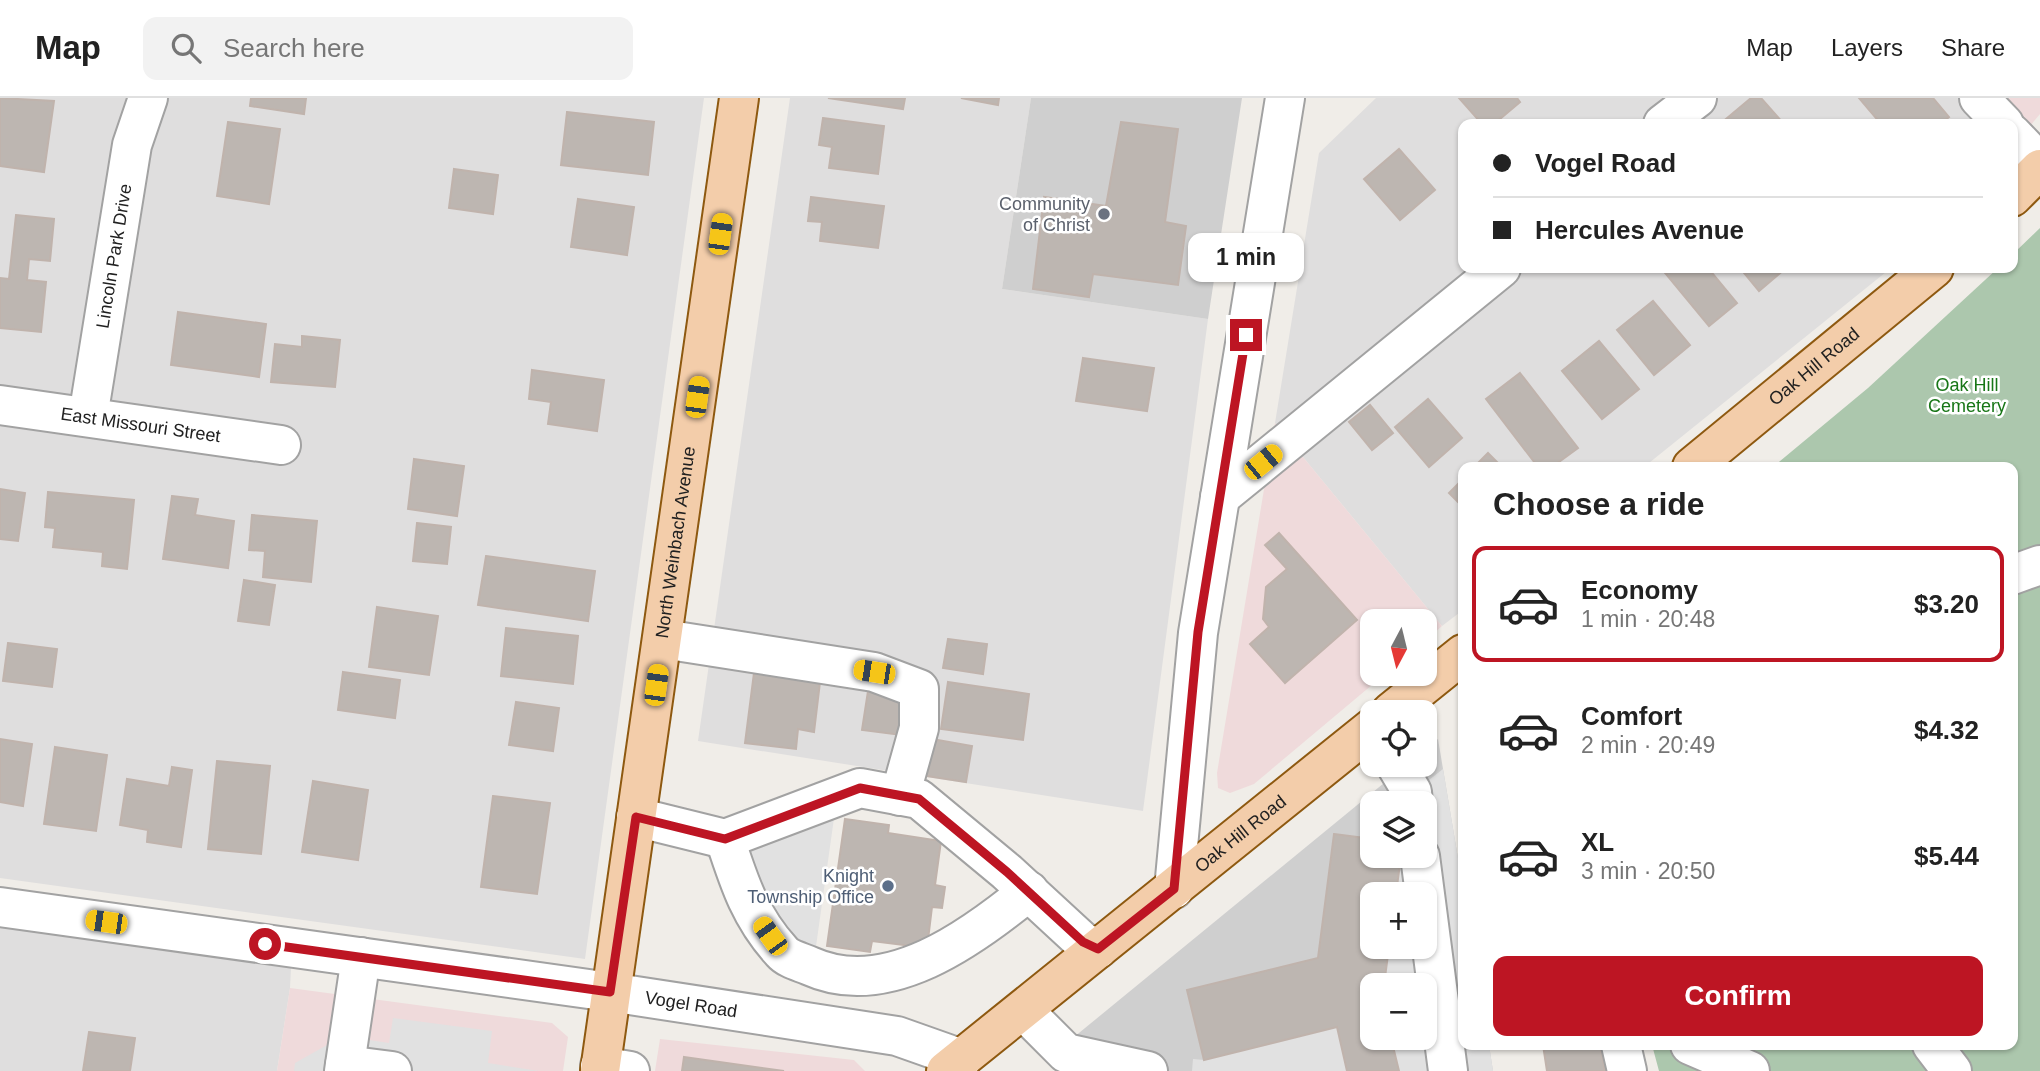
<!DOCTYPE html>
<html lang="en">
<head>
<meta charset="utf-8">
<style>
  :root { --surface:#fff; --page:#f2f2f2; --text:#222; --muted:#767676; --line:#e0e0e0; --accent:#bd1523 }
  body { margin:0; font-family:Helvetica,sans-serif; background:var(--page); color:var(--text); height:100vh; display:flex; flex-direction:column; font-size:26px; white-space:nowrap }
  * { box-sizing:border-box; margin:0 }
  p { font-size:23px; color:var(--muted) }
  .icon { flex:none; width:38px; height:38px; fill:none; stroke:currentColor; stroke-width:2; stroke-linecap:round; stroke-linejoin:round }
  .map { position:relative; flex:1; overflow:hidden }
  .sheet { position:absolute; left:1458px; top:364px; width:560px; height:588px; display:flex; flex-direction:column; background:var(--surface); border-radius:14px; box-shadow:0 2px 5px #0004 }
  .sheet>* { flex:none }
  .hud { position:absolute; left:1458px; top:21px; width:560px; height:154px; border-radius:14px; box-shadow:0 2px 5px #0004; display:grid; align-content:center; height:154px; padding:0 35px; background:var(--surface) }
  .needle { width:46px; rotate:187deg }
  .fabs { position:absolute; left:1360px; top:511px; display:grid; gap:14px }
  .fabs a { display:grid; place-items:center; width:77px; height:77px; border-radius:14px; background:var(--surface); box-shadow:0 2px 5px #0004; font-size:35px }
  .end { position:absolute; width:32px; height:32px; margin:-16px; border:9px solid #bd1523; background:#fff; box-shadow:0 0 0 4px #fff }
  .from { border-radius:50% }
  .bubble { position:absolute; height:49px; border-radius:14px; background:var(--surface); box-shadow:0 2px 5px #0004; font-size:23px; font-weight:700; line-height:49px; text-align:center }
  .car { position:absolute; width:21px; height:42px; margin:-21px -10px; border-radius:9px; box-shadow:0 0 5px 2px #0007; background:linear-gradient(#f5c518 24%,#345 0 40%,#f5c518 0 76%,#345 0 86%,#f5c518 0) }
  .hud b { display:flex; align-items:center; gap:24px; height:66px; font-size:26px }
  .hud b+b { border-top:2px solid var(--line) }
  .hud i { width:18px; height:18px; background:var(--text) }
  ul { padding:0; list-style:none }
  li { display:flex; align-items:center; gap:21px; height:116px; margin:0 14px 10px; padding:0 21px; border:4px solid transparent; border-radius:14px }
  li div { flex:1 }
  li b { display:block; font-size:26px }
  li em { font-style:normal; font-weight:700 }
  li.active { border-color:var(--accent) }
  li>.icon { width:63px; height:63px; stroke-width:1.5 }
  h2 { padding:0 35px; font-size:32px; line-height:84px }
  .cta { display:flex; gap:14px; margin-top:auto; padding:14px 35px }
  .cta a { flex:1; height:80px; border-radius:14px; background:var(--accent); color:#fff; font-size:28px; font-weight:700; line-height:80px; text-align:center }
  header { display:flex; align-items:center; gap:42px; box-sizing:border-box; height:98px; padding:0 35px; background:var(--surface); border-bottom:2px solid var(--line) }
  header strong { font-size:33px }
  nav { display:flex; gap:38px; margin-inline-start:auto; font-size:24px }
  .search { width:490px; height:63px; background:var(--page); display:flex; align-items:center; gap:18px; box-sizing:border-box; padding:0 24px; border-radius:14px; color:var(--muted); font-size:26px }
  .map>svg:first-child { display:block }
</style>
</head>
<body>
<header>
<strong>Map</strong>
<div class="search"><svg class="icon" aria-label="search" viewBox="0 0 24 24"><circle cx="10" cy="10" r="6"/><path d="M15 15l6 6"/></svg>Search here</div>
<nav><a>Map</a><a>Layers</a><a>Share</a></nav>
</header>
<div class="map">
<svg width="2040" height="973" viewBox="0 0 2040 973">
  <rect width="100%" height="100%" fill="#f0ede8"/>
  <path fill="#dfdede" d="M0,0H704L585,861L0,780Z
    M790,0H1031L1002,191L1208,221L1143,713L698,643Z
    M1376,0H1981L2006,26H1463V170H1891L1644,369H1463V512L1442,528L1275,325L1319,55Z
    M0,809L292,849L290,890L277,973H0Z"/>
  <path fill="#efdadb" d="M1979,0H2040V16L2019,41Z
    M1275,325L1442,528L1425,543L1424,523H1372V576H1385L1254,686L1230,695L1218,690L1217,675Z
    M290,890L552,925L568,939L563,973H277Z
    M660,941L854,962L865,973H655Z"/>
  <path fill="#cfcfcf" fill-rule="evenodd" d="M1031,0H1242L1208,221L1002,191Z
    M1438,641L1463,790V947H1489L1493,973H1058L1046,962L1406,667H1424L1425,652ZM1372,705H1424V758H1372ZM1372,796H1424V849H1372ZM1372,887H1424V940H1372Z"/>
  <path fill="#acc7ad" d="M2040,130V973H1659L1652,947H2012V369H1773L1868,290L1998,170H2012L2013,156Z"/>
  <path fill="#e1e1e1" d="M1443,671L1463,790V947H1489L1493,973H1399L1391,940H1424V887H1384L1389,849H1424V796H1396L1401,758H1424V705H1400Z
    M835,713L811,884L725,785L708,759L712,725Z
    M393,920L492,933L488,965L539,973H294L295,965L343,938L389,945Z
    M1337,929L1347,973H1192L1193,961L1204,962Z"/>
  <path fill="#bdb6b1" stroke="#c0b3ac" stroke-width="2" d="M0,0L54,3L44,74L0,68Z
    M251,0H306L304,16L250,8Z
    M828,0H905L903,11Z
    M961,0H999L998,7Z
    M1459,0H1517L1520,4L1494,26H1482Z
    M1751,0H1761L1784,26H1720Z
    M1859,0H1933L1949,19L1940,26H1881Z
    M567,14L654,24L648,77L561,67Z
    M823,20L884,28L878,76L829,70L832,49L819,47Z
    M228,24L280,31L269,106L217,98Z
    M1121,24L1178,31L1165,124L1186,128L1178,187L1093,176L1089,199L1033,191L1044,99L1106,108Z
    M1399,51L1435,92L1400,122L1364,81Z
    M454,71L498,77L493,116L449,110Z
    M811,99L884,108L878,150L820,143L822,124L808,123Z
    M578,101L634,109L627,157L571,149Z
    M16,117L54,121L50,163L29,161L27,182L46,184L41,234L0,230V180L9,181Z
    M1661,170H1708L1737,205L1709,228Z
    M1740,170H1786L1759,193Z
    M1653,203L1690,247L1654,277L1617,232Z
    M178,214L266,226L259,279L171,267Z
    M302,238L340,242L335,289L271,284L275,246L302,249Z
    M1599,243L1639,291L1602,321L1562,273Z
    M1083,260L1154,270L1147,313L1076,303Z
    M532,272L604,282L597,333L548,326L551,304L529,301Z
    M1520,275L1578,350L1552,369H1538L1486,301Z
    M1428,301L1462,340L1429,369L1395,329Z
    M1370,307L1393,335L1372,352L1349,324Z
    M1488,355L1502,369H1474Z
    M414,361L464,368L457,418L408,411Z
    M1463,381V409L1449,395Z
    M0,391L25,395L18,443L0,441Z
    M48,394L134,402L127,471L102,468L103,454L53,449L55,430L45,429Z
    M172,398L198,401L195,417L234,423L228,470L163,461Z
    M252,417L317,423L311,484L263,479L265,453L249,452Z
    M417,425L451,429L447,466L413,463Z
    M1279,435L1357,522L1285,585L1250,546L1269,529L1263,521L1266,489L1287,471L1265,447Z
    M486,458L595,473L588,523L478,507Z
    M244,482L275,487L269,527L238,523Z
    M377,509L438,518L429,577L369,569Z
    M506,530L578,538L573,586L501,578Z
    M948,541L987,546L983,576L943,570Z
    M8,545L57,551L52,589L3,583Z
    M343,574L400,582L395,620L338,612Z
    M754,575L820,584L814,634L798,631L796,651L745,645Z
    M948,584L1029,596L1023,642L941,631Z
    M868,593L906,598L901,637L862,632Z
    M516,604L559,610L553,653L509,647Z
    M0,641L32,646L23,708L0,704Z
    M932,641L972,648L966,684L926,678Z
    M55,649L107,657L96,733L44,726Z
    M217,663L270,668L261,756L208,751Z
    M172,669L192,672L181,749L147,744L148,732L120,727L127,681L169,688Z
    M313,683L368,692L358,762L302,754Z
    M493,698L550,705L537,796L481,789Z
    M845,721L889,727L888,735L941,743L935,787L945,789L942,810L932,809L927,850L872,843L870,854L827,848Z
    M1334,736L1372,741V758H1401L1396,796H1372V849H1389L1384,887H1372V940H1391L1399,973H1347L1337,929L1204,962L1187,892L1318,860Z
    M89,934L135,940L130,973H83Z
    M1543,947H1600L1605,973H1547Z
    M684,959L784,973H682Z"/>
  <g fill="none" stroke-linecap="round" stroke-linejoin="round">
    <g stroke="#a2a2a2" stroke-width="42">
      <g id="minor">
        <path d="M1979,0L2004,26"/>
        <path d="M1663,26L1697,0"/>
        <path d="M2012,36L2040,65"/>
        <path id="s1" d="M0,307L281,347"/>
        <path id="s2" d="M88,319L132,47L148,0"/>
        <path d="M1220,399L1501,170"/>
        <path d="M2012,477L2040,467"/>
        <path d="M663,541L874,574L919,591V630L900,698"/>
        <path d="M1396,667L1412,694L1413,705"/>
        <path d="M636,719L725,741L860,690L919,701L1007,774L1083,844L1098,851"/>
        <path d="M725,741C739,784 750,819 782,854C788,861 801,864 810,868C887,903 973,839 1029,793"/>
        <path d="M1420,758L1448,973"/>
        <path d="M1174,791L1198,535L1285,0"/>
        <path id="s3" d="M0,809L610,894L897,938L962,961"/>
        <path d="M1023,912L1066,955L1148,973"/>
        <path d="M1621,947L1627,973"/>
        <path d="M1690,947L1750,973"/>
        <path d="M1932,947L1952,973"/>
        <path d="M345,967L392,973"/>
        <path d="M600,968L630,973"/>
        <path d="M344,973L361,859"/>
      </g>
    </g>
    <g stroke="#8e5910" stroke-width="42">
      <g id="major">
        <path d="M2012,99L2040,71"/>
        <path id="s4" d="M1692,369L1934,170"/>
        <path d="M1391,614L1463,556"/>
        <path id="s5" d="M600,973L739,0"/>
        <path id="s6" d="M946,973L1372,630"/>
      </g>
    </g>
    <use href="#minor" stroke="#fff" stroke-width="38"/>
    <use href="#major" stroke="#f3cdaa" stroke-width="38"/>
  </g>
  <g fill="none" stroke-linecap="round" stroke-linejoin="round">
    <path stroke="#bd1523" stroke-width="9" d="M265,846L610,894L636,719L725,741L860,690L919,701L1007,774L1083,844L1098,851L1174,791L1198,534L1246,237"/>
  </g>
  <circle fill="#6b7280" stroke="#fff" stroke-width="2.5" cx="1104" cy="116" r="7"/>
  <circle fill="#5c6f8a" stroke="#fff" stroke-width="2.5" cx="888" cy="788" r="7"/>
  <g text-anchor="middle" stroke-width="5" stroke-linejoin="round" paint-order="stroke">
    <g font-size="18" fill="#5b616d" stroke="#fff" text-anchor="end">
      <text x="1090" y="112">Community<tspan x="1090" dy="21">of Christ</tspan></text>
    </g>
    <g font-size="18" fill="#212121" stroke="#fff">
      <text dy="6" stroke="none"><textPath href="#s2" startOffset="163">Lincoln Park Drive</textPath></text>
      <text dy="6" stroke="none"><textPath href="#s4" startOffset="158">Oak Hill Road</textPath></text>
      <text dy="6" stroke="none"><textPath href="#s1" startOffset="142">East Missouri Street</textPath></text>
      <text dy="6" stroke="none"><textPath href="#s5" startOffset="534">North Weinbach Avenue</textPath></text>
      <text dy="6" stroke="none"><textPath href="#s6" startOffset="378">Oak Hill Road</textPath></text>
      <text dy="6" stroke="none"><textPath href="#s3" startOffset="698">Vogel Road</textPath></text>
    </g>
    <g font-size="18" fill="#187617" stroke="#fff">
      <text x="1967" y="293">Oak Hill<tspan x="1967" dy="21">Cemetery</tspan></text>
    </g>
    <g font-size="18" fill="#4e5e75" stroke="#fff" text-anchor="end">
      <text x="874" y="784">Knight<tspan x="874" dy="21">Township Office</tspan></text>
    </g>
  </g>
</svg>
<div class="fabs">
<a><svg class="needle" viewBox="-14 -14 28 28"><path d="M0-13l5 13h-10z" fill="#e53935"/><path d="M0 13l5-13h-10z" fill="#767676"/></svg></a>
<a><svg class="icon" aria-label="locate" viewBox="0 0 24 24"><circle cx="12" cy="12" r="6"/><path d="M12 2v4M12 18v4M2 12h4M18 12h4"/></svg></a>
<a><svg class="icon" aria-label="layers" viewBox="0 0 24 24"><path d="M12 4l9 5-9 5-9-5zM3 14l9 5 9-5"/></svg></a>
<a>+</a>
<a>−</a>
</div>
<i class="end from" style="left:265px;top:846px"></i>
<i class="end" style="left:1246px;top:237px"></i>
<div class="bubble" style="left:1188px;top:135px;width:116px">1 min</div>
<i class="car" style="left:720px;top:136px;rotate:8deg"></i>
<i class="car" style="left:697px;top:299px;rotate:8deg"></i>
<i class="car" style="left:1263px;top:364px;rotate:51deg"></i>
<i class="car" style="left:874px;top:574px;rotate:279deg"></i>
<i class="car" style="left:656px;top:587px;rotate:8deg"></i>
<i class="car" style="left:106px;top:824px;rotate:278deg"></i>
<i class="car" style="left:770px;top:838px;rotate:324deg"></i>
<div class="hud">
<b><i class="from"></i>Vogel Road</b>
<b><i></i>Hercules Avenue</b>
</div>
<section class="sheet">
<h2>Choose a ride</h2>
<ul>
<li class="active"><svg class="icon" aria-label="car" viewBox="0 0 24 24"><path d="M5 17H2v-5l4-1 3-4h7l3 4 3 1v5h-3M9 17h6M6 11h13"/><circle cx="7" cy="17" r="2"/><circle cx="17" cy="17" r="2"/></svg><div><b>Economy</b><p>1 min · 20:48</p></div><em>$3.20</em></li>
<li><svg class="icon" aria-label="car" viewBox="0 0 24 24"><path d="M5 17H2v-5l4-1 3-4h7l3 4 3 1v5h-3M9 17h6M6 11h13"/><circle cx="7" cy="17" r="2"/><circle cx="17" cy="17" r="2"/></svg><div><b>Comfort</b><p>2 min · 20:49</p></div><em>$4.32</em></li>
<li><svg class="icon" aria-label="car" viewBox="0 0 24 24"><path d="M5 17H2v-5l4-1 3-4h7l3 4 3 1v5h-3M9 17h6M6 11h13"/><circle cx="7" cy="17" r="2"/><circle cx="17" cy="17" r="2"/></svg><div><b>XL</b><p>3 min · 20:50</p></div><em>$5.44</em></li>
</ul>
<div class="cta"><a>Confirm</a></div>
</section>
</div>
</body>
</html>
